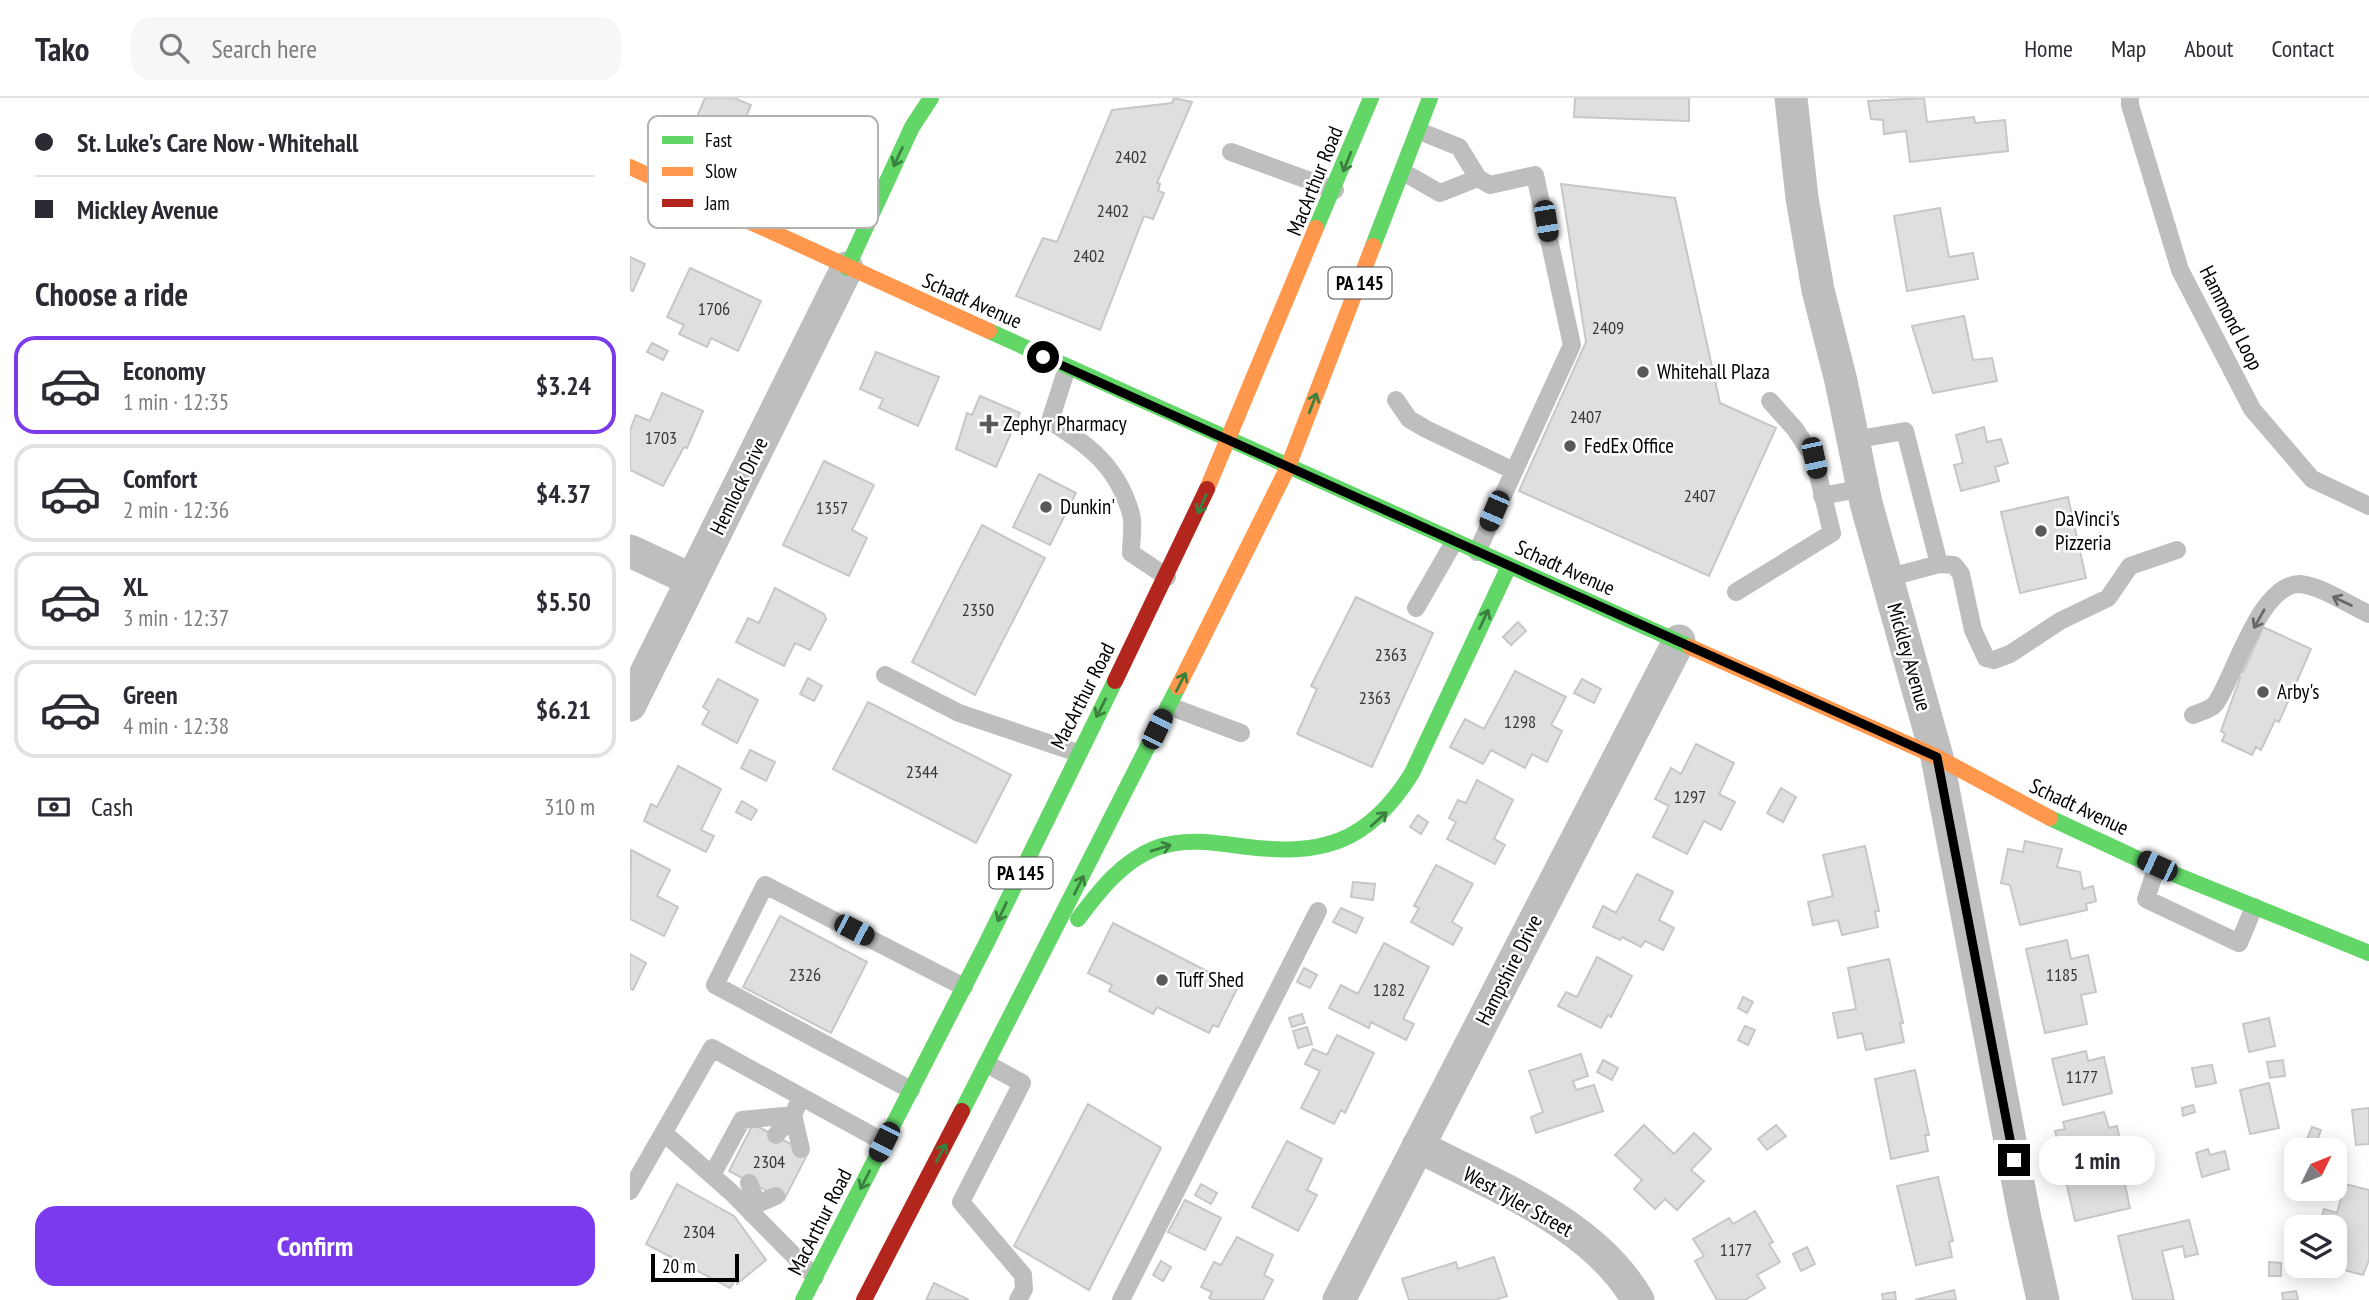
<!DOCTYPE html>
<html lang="en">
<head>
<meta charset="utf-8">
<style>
  :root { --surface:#fff; --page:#f7f7f7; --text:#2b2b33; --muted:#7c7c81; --line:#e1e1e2; --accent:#7c3aed }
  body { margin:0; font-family:"PT Sans Narrow",sans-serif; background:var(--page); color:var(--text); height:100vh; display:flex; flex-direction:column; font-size:26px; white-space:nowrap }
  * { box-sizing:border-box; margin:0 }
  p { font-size:23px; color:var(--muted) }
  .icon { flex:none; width:38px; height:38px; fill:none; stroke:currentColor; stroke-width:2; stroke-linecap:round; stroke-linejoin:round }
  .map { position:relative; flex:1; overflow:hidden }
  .drawer { display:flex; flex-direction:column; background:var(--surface); width:630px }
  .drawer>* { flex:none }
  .guide { display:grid; align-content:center; height:154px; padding:0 35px; background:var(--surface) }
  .needle { width:46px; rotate:47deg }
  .fabs { position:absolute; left:1654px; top:1040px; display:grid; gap:14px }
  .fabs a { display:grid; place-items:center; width:63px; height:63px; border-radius:14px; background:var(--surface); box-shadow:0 4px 18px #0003; font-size:35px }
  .scale { position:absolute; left:21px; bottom:18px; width:88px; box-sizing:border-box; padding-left:7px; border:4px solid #000; border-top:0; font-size:19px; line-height:24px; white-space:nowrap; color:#000; -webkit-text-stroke:5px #fff; paint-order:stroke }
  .end { position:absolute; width:32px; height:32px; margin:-16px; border:9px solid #000; background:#fff; box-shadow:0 0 0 4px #fff }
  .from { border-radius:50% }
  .bubble { position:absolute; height:49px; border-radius:21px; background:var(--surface); box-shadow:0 4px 18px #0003; font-size:23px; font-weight:600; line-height:49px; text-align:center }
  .car { position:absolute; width:21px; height:42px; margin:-21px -10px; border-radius:9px; box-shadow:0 0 5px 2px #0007; background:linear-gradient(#222 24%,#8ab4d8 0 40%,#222 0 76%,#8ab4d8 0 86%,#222 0) }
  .guide b { display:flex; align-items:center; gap:24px; height:66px; font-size:26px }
  .guide b+b { border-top:2px solid var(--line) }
  .guide i { width:18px; height:18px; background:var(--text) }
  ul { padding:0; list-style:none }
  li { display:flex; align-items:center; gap:21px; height:98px; margin:0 14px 10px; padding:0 21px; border:4px solid var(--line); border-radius:21px }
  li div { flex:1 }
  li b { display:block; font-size:26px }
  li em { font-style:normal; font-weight:600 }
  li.active { border-color:var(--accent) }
  li>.icon { width:63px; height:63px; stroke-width:1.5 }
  h2 { padding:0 35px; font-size:32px; line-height:84px }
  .pay { display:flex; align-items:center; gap:18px; height:77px; padding:0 35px; font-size:26px }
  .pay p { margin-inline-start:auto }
  .primary-button { display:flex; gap:14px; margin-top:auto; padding:14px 35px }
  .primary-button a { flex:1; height:80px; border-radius:21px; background:var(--accent); color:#fff; font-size:28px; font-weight:600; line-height:80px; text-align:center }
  header { display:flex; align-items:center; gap:42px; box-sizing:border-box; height:98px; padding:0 35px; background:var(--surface); border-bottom:2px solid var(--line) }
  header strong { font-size:33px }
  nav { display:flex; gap:38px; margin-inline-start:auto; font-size:24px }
  .search { width:490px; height:63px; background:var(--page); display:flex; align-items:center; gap:18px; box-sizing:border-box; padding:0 24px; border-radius:21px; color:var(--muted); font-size:26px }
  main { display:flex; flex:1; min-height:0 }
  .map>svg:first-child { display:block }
</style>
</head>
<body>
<header>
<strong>Tako</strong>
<div class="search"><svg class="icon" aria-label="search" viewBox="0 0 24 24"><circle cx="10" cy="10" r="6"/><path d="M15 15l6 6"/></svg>Search here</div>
<nav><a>Home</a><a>Map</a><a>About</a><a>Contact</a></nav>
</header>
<main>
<section class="drawer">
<div class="guide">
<b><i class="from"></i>St. Luke's Care Now - Whitehall</b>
<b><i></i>Mickley Avenue</b>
</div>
<h2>Choose a ride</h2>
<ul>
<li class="active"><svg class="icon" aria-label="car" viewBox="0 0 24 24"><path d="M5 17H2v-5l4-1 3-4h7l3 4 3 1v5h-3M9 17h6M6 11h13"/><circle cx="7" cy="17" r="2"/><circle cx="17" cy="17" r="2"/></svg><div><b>Economy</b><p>1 min · 12:35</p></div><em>$3.24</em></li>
<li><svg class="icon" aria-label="car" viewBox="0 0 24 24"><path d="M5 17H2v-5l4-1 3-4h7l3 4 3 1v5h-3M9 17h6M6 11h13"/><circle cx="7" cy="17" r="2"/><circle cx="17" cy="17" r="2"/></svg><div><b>Comfort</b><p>2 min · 12:36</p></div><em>$4.37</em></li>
<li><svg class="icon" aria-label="car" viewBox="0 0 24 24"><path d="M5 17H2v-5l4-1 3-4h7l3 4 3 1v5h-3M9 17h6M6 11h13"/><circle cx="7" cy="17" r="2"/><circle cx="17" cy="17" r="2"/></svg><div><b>XL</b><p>3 min · 12:37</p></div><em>$5.50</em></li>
<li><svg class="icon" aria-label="car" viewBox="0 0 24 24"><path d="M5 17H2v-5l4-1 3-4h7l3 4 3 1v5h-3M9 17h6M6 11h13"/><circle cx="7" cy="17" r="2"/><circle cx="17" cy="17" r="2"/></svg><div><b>Green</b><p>4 min · 12:38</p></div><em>$6.21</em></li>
</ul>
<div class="pay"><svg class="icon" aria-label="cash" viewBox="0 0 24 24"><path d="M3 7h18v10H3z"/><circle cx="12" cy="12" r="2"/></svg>Cash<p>310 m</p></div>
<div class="primary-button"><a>Confirm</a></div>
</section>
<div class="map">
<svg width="1739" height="1202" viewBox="0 0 1739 1202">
  <rect width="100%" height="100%" fill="#fff"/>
  <path fill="#dfdfdf" stroke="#c7c7c7" stroke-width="2" d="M75,0H104L121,7L107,40L88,32L85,39L76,34L79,27L66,21Z
    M544,0L562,4L527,85L530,86L528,93L534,95L523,121L514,118L470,232L386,198L413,140L427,144L482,12L542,5Z
    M945,0H1059V23L944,19Z
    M1294,0L1297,24L1344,19L1345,25L1375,22L1378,53L1280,64L1276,33L1254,36L1253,22L1241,21L1238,3Z
    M931,86L1045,100L1090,305L1146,330L1079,478L889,393L956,244Z
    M1310,110L1319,159L1343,155L1348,181L1277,193L1264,118Z
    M0,159L15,166L3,193L0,192Z
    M60,170L131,203L108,253L81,240L77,249L49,236L54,227L37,219Z
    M1334,218L1343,262L1362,260L1367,283L1303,295L1282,228Z
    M22,245L38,253L33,262L17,254Z
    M246,254L309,279L288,328L249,310L253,301L230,291Z
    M32,295L73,313L57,350L54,349L33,388L0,372V332L6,317L20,323Z
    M350,298L390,315L366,369L326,351L337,315L342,317Z
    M1354,329L1357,344L1371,341L1378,365L1365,369L1369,383L1331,393L1324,367L1333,365L1326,337Z
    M194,363L244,387L222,432L237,440L219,478L153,447Z
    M409,376L446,395L420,447L383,429Z
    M1438,399L1456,480L1390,495L1371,414Z
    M352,427L415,460L345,597L282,564Z
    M145,490L194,516L196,521L180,552L165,545L154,568L106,544L118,520L129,525Z
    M726,499L803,535L742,669L667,636L687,591L681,588Z
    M888,524L896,533L881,547L873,539Z
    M1633,529L1681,551L1649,624L1645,622L1631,652L1626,649L1622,657L1592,643L1595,636L1591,633L1610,580L1606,579L1609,572L1613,574Z
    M885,573L936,599L921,627L932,633L917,664L902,656L895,670L861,652L853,666L820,649L835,621L854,631Z
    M178,580L192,588L184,603L170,596Z
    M88,581L128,602L107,645L72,626L79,613L73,609Z
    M952,581L971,591L964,605L944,595Z
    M238,604L381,677L346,745L203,671Z
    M1066,646L1104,665L1089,696L1105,704L1091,732L1074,723L1057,756L1023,739L1039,708L1025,701L1041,670L1051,676Z
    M120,652L145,664L136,683L111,670Z
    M48,668L91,691L71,732L84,738L76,754L14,723L21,706L27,709Z
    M847,682L883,702L864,741L875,747L865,766L817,741L826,724L819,720L828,702L836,705Z
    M1151,690L1166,699L1153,724L1137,715Z
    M112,703L127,712L121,722L106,714Z
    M788,717L798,724L791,736L780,729Z
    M1395,743L1432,751L1427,769L1450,774L1453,791L1463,788L1466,803L1456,806L1457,812L1390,827L1380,787L1371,785L1378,751L1393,754Z
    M1235,748L1249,813H1245L1248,829L1212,837L1208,822L1183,827L1178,804L1203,798L1193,757Z
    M1,752L40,772L27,798L48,809L34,838L0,821Z
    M806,767L843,786L822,824L832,830L823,847L781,824L789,810L784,808Z
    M1007,776L1043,794L1029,822L1044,830L1033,852L1015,843L1011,849L992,839L990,842L963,829L973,808L986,815Z
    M723,784L745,786L743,802L721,799Z
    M711,810L733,820L726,835L703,824Z
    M150,818L237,864L201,935L113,889Z
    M483,825L608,889L588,929L583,927L579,935L527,909L523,916L479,893L482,887L458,875Z
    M1437,842L1441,861L1458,857L1466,894L1451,897L1457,926L1415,935L1396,851Z
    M754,845L799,869L773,921L784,926L776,942L741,924L739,930L699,910L711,887L728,896Z
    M0,856L16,865L3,892L0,890Z
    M967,859L1002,878L981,919L978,917L971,930L928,908L936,894L947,899Z
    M1259,861L1273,925H1270L1274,944L1236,952L1232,935L1208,940L1203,915L1226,911L1218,870Z
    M674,870L687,877L680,890L667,884Z
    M1113,899L1123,904L1117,915L1108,910Z
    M672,916L675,925L662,929L659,920Z
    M1639,920L1645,948L1619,954L1613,926Z
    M1115,928L1125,932L1118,947L1108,942Z
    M677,929L682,946L668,950L663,933Z
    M707,937L744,955L715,1015L711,1012L704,1026L671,1010L690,973L675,966L683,951L697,957Z
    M1456,953L1458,963L1474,959L1482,995L1433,1007L1422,961Z
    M951,956L958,978L943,983L946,992L964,987L973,1013L906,1035L901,1019L913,1014L899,973Z
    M973,962L988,970L982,982L967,974Z
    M1653,962L1655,978L1640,980L1637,964Z
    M1582,967L1586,985L1566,989L1562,970Z
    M1285,972L1299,1037H1295L1298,1053L1261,1061L1245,981Z
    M1639,985L1649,1030L1620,1036L1610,992Z
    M458,1006L531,1050L459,1192L384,1148Z
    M1563,1007L1565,1014L1553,1018L1552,1010Z
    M1739,1010V1046L1726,1047L1722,1012Z
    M1474,1014L1479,1030L1487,1028L1492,1052L1433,1065L1425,1033L1435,1031L1433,1024Z
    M123,1026L178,1055L154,1102L99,1073Z
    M1014,1027L1044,1056L1064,1035L1081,1051L1061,1072L1074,1083L1047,1112L1035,1101L1025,1111L1004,1091L1012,1082L985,1057Z
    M1146,1027L1156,1038L1137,1052L1128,1041Z
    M1682,1029L1691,1032L1686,1045L1677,1041Z
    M657,1043L692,1061L677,1092L687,1097L668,1133L622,1109Z
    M1578,1051L1580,1057L1595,1053L1599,1071L1572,1079L1566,1055Z
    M1480,1073L1482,1081L1493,1078L1500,1110L1445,1123L1436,1083Z
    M1308,1079L1323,1143L1319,1144L1322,1159L1286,1167L1267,1088Z
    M47,1086L104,1118L136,1162L107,1186L106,1181L100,1190L16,1146Z
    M571,1086L587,1095L581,1106L565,1097Z
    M1715,1086L1739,1092V1162L1733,1177L1696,1167H1704V1129H1689L1694,1111L1707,1115Z
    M555,1102L591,1120L575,1152L538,1134Z
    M1125,1113L1143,1144L1139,1146L1150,1164L1127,1177L1135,1190L1115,1202H1087L1065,1163L1074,1158L1063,1141L1099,1120L1103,1126Z
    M1559,1122L1568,1156L1555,1159L1553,1148L1532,1153L1544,1202H1503L1488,1138Z
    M607,1139L643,1157L634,1177L643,1182L633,1202H583L579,1200L582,1194L571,1189L584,1164L591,1167Z
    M1177,1149L1185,1166L1171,1173L1163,1156Z
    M864,1159L877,1198L865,1202H779L772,1181L826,1164L828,1171Z
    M531,1163L541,1169L533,1183L523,1177Z
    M1639,1164L1651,1165V1178H1639Z
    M304,1185L339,1202H296Z
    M1324,1192L1326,1202H1285Z
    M1666,1193L1668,1202H1653L1652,1195Z
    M1265,1194L1266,1202H1253L1252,1196Z"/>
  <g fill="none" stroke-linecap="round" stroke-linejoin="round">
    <path stroke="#bebebe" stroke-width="18" d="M1500,0V7L1550,172L1622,311L1682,381L1739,408
      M789,33L829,49L848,80L860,87L905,77L942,247L847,454
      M601,54L705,92
      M773,74L810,95L848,80
      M437,270L420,323C459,347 488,369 501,416C504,427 501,443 501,455L537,479
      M766,302L779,321L796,331L882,372
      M1223,342L1275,333L1309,466
      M1192,398L1233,390
      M1257,480L1309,466L1324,467L1331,476L1343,532L1356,560L1364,562L1380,556L1430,523L1478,500L1500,468L1547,452
      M1106,494L1202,435L1184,360L1165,331L1140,303
      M786,510L824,444
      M255,577L329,615L448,655
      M539,608L611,635
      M1563,617C1570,614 1582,611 1586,605C1605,577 1630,485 1670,486C1692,488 1719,507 1739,516
      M1527,768L1516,801L1609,845L1624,809
      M357,966L392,985L331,1104L393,1177L394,1191L388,1202
      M281,992L85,887L135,787L334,889
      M167,1008L163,1017L171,1051
      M34,1035L102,1095L185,1179
      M146,1037L163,1017
      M82,1077L112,1022L163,1017
      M119,1085L127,1106
      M0,1093L82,950L254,1044
      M121,1115L127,1106L146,1098
      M491,1202L688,813"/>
    <path stroke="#bebebe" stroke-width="33" d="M1161,0L1172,100L1188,192L1211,283L1236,405L1307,659L1394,1116L1413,1202
      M0,453L62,482
      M0,607L217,170
      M788,1048C865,1089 962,1123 1008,1202
      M709,1202L1049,543"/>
    <path stroke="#63d668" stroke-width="16" d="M686,130L741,0
      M743,148L800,0
      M217,170L282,29L301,0
      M359,233L1060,549
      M1420,720L1519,766L1739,855
      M448,821C469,793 492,763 526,750C553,740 582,744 610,748C691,759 738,746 782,675L879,468
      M332,1013L548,589
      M173,1202L356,846L485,583"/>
    <path stroke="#ff974d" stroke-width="16" d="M0,69L359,233
      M577,391L686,130
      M1060,549L1307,659L1420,720
      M548,589L658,369L743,148"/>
    <path stroke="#b3261e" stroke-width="16" d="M485,583L577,391
      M234,1202L332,1013"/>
  </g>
  <defs><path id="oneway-shaft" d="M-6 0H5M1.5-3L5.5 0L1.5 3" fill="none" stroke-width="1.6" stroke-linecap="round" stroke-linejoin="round" transform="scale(1.75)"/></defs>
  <g stroke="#3b803e">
    <use href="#oneway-shaft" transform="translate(268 59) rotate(115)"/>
    <use href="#oneway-shaft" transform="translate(717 64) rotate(112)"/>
    <use href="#oneway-shaft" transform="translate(683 305) rotate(-69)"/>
    <use href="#oneway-shaft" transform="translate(572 406) rotate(114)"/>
    <use href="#oneway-shaft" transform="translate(854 521) rotate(-65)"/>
    <use href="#oneway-shaft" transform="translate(551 584) rotate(-63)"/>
    <use href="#oneway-shaft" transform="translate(471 610) rotate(117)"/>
    <use href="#oneway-shaft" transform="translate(749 721) rotate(-42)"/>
    <use href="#oneway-shaft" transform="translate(531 750) rotate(-17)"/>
    <use href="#oneway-shaft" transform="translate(449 787) rotate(-63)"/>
    <use href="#oneway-shaft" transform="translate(372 814) rotate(115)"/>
    <use href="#oneway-shaft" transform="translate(311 1055) rotate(-62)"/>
    <use href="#oneway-shaft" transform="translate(235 1082) rotate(117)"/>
  </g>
  <g stroke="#686868">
    <use href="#oneway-shaft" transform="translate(1712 503) rotate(-155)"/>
    <use href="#oneway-shaft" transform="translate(1629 521) rotate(119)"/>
  </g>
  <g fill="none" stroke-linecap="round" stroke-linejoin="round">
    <path stroke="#000" stroke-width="9" d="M413,259L1307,659L1384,1062"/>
  </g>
  <g fill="#595959" stroke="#fff" stroke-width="2.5">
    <circle cx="1013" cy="274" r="7"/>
    <path d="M355.5 315.5h7v7h7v7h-7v7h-7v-7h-7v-7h7z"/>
    <circle cx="940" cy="348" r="7"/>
    <circle cx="416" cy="409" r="7"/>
    <circle cx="1411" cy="433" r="7"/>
    <circle cx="1633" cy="594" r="7"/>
    <circle cx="532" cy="882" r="7"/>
  </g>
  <g text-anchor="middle" stroke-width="5" stroke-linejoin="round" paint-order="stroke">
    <g font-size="18" fill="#383838">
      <text x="501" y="65">2402</text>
      <text x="483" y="119">2402</text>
      <text x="459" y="164">2402</text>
      <text x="84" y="217">1706</text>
      <text x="978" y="236">2409</text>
      <text x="956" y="325">2407</text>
      <text x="31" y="346">1703</text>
      <text x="1070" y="404">2407</text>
      <text x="202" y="416">1357</text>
      <text x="348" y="518">2350</text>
      <text x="761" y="563">2363</text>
      <text x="745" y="606">2363</text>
      <text x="890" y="630">1298</text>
      <text x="292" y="680">2344</text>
      <text x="1060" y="705">1297</text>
      <text x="175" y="883">2326</text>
      <text x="1432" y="883">1185</text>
      <text x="759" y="898">1282</text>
      <text x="1452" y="985">1177</text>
      <text x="139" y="1070">2304</text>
      <text x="69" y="1140">2304</text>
      <text x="1106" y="1158">1177</text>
    </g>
    <g fill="#fff" stroke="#4c4c4c" stroke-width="2">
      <rect x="698.5" y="169.5" width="63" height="31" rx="5"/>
      <rect x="359.5" y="759.5" width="63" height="31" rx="5"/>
    </g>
    <g font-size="19" font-weight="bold" fill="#000">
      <text x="730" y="192">PA 145</text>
      <text x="391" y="782">PA 145</text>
    </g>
    <g font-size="21" fill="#000" stroke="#fff">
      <text transform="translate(685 83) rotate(-68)" y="7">MacArthur Road</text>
      <text transform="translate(342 203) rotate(24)" y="7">Schadt Avenue</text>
      <text transform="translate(1601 220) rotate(63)" y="7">Hammond Loop</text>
      <text transform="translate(109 388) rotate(-64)" y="7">Hemlock Drive</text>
      <text transform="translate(935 470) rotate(24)" y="7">Schadt Avenue</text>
      <text transform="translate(1279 559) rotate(74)" y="7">Mickley Avenue</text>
      <text transform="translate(453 598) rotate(-63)" y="7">MacArthur Road</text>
      <text transform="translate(1449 709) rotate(25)" y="7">Schadt Avenue</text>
      <text transform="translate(879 872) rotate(-63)" y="7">Hampshire Drive</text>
      <text transform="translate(888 1104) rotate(29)" y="7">West Tyler Street</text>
      <text transform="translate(190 1124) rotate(-63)" y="7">MacArthur Road</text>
    </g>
    <g font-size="21" fill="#000" stroke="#fff" text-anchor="start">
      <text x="1027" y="281">Whitehall Plaza</text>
      <text x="373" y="333">Zephyr Pharmacy</text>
      <text x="954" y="355">FedEx Office</text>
      <text x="430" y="416">Dunkin'</text>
      <text x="1425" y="428">DaVinci's<tspan x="1425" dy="24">Pizzeria</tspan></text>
      <text x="1647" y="601">Arby's</text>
      <text x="546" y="889">Tuff Shed</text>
    </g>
  </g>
  <rect x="18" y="18" width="230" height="112" rx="10" fill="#fff" stroke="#b2b2b2" stroke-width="2"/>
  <rect x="32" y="38" width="31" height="8" fill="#63d668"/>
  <rect x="32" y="69" width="31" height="9" fill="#ff974d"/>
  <rect x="32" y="101" width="31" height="8" fill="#b3261e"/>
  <g font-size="19" fill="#000">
    <text x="75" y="49">Fast</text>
    <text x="75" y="80">Slow</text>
    <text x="75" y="112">Jam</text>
  </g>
</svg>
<div class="fabs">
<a><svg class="needle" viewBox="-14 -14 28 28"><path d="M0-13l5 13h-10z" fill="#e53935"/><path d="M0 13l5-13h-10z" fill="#7c7c81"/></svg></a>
<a><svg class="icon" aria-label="layers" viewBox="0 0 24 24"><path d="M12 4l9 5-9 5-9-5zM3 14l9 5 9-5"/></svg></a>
</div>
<div class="scale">20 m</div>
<i class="end from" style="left:413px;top:259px"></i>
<i class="end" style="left:1384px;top:1062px"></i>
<div class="bubble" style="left:1409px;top:1038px;width:116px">1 min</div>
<i class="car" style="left:916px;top:123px;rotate:171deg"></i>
<i class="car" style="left:1184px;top:360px;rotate:168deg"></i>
<i class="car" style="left:864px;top:413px;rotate:203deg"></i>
<i class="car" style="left:527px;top:631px;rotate:26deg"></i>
<i class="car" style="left:1527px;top:768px;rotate:295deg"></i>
<i class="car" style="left:224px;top:832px;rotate:117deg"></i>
<i class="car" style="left:254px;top:1044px;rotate:207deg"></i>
</div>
</main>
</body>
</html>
